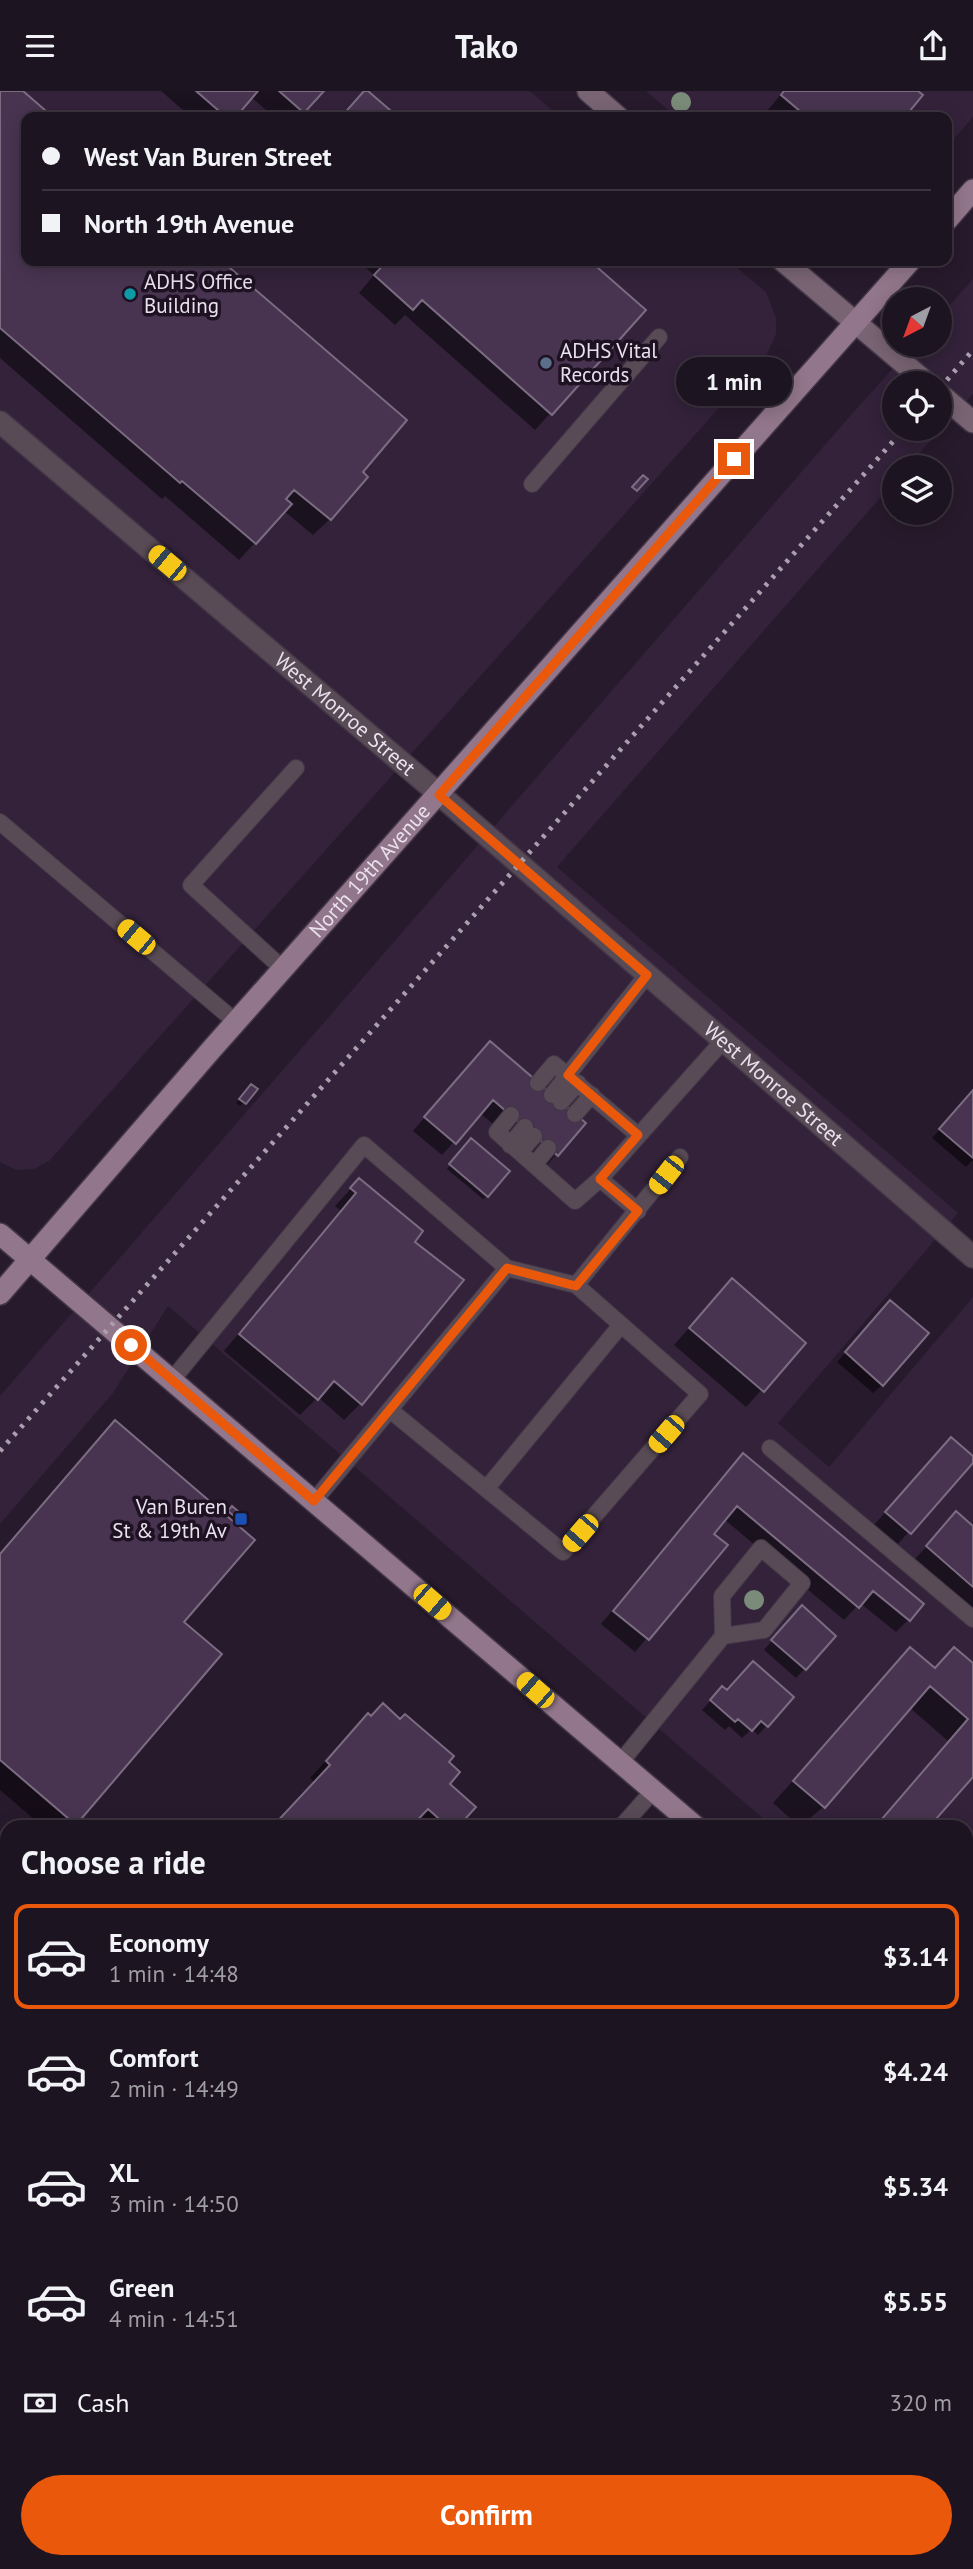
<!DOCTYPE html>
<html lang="en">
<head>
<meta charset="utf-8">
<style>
  :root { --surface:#1d1421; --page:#2a212e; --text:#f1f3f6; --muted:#a09ea5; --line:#3b333f; --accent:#ea580c }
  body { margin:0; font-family:"PT Sans",sans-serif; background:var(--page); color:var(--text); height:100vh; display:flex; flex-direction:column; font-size:26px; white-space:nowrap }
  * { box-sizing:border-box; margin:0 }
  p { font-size:23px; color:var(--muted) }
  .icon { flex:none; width:38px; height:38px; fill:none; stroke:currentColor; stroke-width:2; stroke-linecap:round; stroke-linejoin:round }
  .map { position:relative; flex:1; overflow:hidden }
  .drawer { position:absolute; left:0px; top:1729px; width:973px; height:749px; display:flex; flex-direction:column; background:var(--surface); border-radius:21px 21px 0 0; box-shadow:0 4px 18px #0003,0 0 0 2px var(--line) }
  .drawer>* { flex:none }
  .hud { position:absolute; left:21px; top:21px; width:931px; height:154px; border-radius:14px; box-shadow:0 4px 18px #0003,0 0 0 2px var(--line); display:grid; align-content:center; height:154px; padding:0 21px; background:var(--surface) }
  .needle { width:46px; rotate:221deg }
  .fabs { position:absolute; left:882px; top:196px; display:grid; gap:14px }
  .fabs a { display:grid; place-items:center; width:70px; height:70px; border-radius:50%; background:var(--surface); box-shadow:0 4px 18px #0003,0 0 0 2px var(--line); font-size:35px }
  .end { position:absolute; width:32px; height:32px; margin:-16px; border:9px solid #ea580c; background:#fff; box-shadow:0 0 0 4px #fff }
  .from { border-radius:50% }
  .bubble { position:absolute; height:49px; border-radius:24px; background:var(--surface); box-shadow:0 4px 18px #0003,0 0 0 2px var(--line); font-size:23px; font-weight:700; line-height:49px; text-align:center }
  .car { position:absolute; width:21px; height:42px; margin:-21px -10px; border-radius:9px; box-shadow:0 0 5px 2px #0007; background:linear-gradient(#f5c518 24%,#345 0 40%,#f5c518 0 76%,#345 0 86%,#f5c518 0) }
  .hud b { display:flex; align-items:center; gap:24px; height:66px; font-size:26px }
  .hud b+b { border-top:2px solid var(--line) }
  .hud i { width:18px; height:18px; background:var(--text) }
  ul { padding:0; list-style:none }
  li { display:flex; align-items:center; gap:21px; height:105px; margin:0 14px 10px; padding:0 7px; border:4px solid transparent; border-radius:14px }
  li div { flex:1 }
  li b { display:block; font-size:26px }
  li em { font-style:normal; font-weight:700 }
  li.active { border-color:var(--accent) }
  li>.icon { width:63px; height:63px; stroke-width:1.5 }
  h2 { padding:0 21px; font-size:32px; line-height:84px }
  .pay { display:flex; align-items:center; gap:18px; height:77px; padding:0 21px; font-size:26px }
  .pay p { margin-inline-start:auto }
  .action { display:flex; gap:14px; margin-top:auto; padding:14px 21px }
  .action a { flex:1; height:80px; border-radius:42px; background:var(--accent); color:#fff; font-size:28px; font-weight:700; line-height:80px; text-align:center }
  header { display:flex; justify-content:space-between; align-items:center; height:91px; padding:0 21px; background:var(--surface); font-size:32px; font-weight:700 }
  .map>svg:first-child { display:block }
</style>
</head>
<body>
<header><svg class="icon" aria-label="menu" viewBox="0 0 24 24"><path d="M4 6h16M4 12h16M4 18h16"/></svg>Tako<svg class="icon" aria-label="share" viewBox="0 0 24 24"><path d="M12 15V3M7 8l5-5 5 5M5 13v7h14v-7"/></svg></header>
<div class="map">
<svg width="973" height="2478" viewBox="0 0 973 2478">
  <rect width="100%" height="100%" fill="#271a2c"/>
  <path fill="#33223a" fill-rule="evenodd" d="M0,0H530L560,26H26V170H729L766,201L776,227V243L767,263L49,1070L34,1078L16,1079L0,1071Z
    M646,0H973V26L947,56V26H676Z
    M973,188V303L907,376H894V391L557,776L958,1122L778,1332L829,1376L973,1206V1909L966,1903V1736H773L168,1215L113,1302L0,1433V1305L850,325L914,254H940V225ZM894,292H940V338H894Z"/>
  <path fill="#0007" d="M0,0H20L51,26H26V170H219L405,329L361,381L330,428L313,444L284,420L239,469L165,405L162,408L0,267Z
    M161,0H322L298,26H274L251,6L233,26H191Z
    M784,0H915L903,26H771L766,21Z
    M358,170H587L644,219L535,339L405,224L395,234L359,202L374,184Z
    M477,965L584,1033L544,1077L480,1022L442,1064L413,1040Z
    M247,999H255L240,1015L236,1012Z
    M973,1000V1069L966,1076L932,1047Z
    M468,1053L487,1105L483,1108L447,1078Z
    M359,1089L412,1151L361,1312L344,1329L318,1306L300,1324L224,1260L341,1120L335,1115Z
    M716,1206L804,1252L746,1316L674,1254Z
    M882,1220V1294L873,1302L837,1271Z
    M115,1331L225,1425L232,1417L244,1427L181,1531L74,1733L71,1736H43L0,1699V1463Z
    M951,1348L973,1369L888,1464L865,1444Z
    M731,1378L909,1528L896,1541L860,1512L844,1529L724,1428L712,1443L726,1454L635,1561L601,1533Z
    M956,1423L973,1437V1536L906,1478Z
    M793,1525L834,1545L796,1587L764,1559Z
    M910,1558L933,1578L954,1558L973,1575V1683L927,1736H874L948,1650L909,1616L823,1716L800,1736L773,1712Z
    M726,1601L792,1606L758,1644L752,1638L742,1647L729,1635L725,1639L702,1619L714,1606Z
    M352,1641L446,1671L456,1736H274L315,1691L310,1687Z
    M973,2255V2330L966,2338V2262Z
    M842,2471H947L956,2478H850Z"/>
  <path fill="#483450" stroke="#7b6c82" stroke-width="2" d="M0,0H23L53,26H26V170H222L407,329L363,381L368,386L331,429L294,399L286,408L292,413L256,453L182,390L180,392L0,237Z
    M196,0H258L236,26H226Z
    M279,0H324L304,22Z
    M364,0H368L398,26H341Z
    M784,0H918L923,4L905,26H807L781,4Z
    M387,170H590L646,219L552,324L422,209L413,219L374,184Z
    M643,384L648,388L637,400L632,396Z
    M490,950L586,1032L558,1065L493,1009L456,1053L424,1026Z
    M251,993L258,998L246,1013L239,1008Z
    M973,999V1067L939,1038Z
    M471,1047L510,1080L488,1106L449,1073Z
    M359,1087L423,1140L415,1151L464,1189L362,1314L334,1290L318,1309L239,1243L356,1102L350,1097Z
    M732,1187L806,1252L764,1301L689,1237Z
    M890,1209L929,1242L883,1295L845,1261Z
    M115,1329L255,1449L184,1531L222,1563L76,1734L0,1669V1463Z
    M951,1346L973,1365V1372L911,1443L885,1421Z
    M743,1362L924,1513L910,1530L873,1500L859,1517L737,1415L714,1443L728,1454L649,1549L613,1520Z
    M232,1415L246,1427L242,1432L228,1420Z
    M956,1420L973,1435V1496L926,1455Z
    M802,1514L836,1545L806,1579L771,1549Z
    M910,1556L935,1577L954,1556L973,1572V1686L929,1736H875L968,1628L930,1595L825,1717L793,1690Z
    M753,1570L794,1606L768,1636L761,1630L752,1640L738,1628L735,1631L710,1609L722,1595L727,1599Z
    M383,1612L400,1628L405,1623L454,1665L449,1671L460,1681L450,1693L476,1716L458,1736H448L428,1718L411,1736H272L330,1674L326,1670L368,1622L371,1625Z
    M0,1748L7,1758V1795L0,1800Z
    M973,2254V2306L966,2299V2261Z
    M966,2312L973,2318V2332L966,2340Z
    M869,2471H950L958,2478H877Z"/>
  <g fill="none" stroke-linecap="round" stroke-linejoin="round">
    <g stroke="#423647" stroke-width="18">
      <path id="lane" d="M532,393L659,246
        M0,731L236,931
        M283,878L191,794L296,677
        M538,992L554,973L638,1044
        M552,1004L647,884
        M561,1011L578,992
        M575,1023L592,1004
        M511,1024L497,1041L575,1110L600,1088L722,951
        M510,1054L525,1036
        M520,1061L534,1045
        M534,1074L548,1057
        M600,1088L638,1120
        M576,1194L680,1066
        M172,1289L364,1054L507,1177L314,1410
        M390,1319L563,1461L700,1303L576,1194L507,1177
        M770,1357L973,1528
        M486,1398L621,1234
        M620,1672L723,1545L722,1505L761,1457L802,1492L764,1539L723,1545
        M621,1736L653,1700"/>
    </g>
    <g stroke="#423647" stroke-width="24">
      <g id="street">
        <path id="s1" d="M0,331L439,703L973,1166"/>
        <path d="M966,1804L973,1796"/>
        <path d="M428,2478L434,2471"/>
      </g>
    </g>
    <g stroke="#423647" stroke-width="24">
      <path id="secondary" d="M588,0L618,26
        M783,170L927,292
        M940,303L973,331"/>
    </g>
    <g stroke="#423647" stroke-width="24">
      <g id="primary">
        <path d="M947,129L973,99"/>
        <path d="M0,1143L696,1736"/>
        <path id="s2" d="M0,1203L211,959L910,170"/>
        <path d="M966,1967L973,1973"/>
      </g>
    </g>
    <use href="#lane" stroke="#594b55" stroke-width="16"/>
    <use href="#street" stroke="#594b55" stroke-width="21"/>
    <use href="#secondary" stroke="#796473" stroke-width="21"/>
    <use href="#primary" stroke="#92768b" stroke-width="21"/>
    <path stroke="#a99fad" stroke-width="5" stroke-dasharray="3.5 7" stroke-linecap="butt" d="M940,297L973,259
      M0,1360L904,338"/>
  </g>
  <g fill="#7a8c79">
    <circle cx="681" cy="11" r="10"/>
    <circle cx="754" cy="1509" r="10"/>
  </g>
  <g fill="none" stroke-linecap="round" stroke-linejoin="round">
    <path stroke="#ea580c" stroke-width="9" d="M131,1254L314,1410L507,1177L576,1195L638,1120L600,1088L638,1044L568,984L647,884L439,704L734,368"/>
  </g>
  <circle fill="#0f9aa8" stroke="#1d1122" stroke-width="2.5" cx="130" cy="203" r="7"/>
  <circle fill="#5c6f8a" stroke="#1d1122" stroke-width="2.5" cx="546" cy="272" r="7"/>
  <rect fill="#1a4fb4" stroke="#1d1122" stroke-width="2.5" x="234" y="1421" width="14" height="14" rx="3.5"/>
  <g text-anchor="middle" stroke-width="7" stroke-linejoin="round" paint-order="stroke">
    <g font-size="21" fill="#eae1ee" stroke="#1d1122" text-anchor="start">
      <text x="144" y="198">ADHS Office<tspan x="144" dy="24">Building</tspan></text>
      <text x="560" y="267">ADHS Vital<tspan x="560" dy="24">Records</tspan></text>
      <text x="227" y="1423" text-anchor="end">Van Buren<tspan x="227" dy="24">St &amp; 19th Av</tspan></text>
    </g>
    <g font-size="21" fill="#eae1ee" stroke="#1d1122">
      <text dy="7" stroke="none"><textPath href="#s1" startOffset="452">West Monroe Street</textPath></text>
      <text dy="7" stroke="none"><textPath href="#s2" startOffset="562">North 19th Avenue</textPath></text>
      <text dy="7" stroke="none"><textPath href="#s1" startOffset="1018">West Monroe Street</textPath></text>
    </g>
  </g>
</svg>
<div class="fabs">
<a><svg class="needle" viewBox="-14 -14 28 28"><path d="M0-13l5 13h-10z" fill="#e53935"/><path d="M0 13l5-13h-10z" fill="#a09ea5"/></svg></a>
<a><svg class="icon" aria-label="locate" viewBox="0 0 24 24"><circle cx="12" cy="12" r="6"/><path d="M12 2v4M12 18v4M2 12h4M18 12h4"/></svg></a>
<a><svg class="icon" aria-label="layers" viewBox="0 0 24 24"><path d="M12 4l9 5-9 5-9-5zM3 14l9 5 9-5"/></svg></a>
</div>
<i class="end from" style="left:131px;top:1254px"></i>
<i class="end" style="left:734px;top:368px"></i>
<div class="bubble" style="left:676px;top:266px;width:116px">1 min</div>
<i class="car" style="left:167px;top:472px;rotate:310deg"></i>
<i class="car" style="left:136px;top:846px;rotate:310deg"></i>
<i class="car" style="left:666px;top:1084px;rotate:218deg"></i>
<i class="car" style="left:666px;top:1343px;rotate:221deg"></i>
<i class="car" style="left:580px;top:1442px;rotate:221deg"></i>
<i class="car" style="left:432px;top:1511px;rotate:131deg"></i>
<i class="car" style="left:535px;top:1599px;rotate:311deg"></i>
<div class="hud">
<b><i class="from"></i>West Van Buren Street</b>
<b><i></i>North 19th Avenue</b>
</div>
<section class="drawer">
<h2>Choose a ride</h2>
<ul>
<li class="active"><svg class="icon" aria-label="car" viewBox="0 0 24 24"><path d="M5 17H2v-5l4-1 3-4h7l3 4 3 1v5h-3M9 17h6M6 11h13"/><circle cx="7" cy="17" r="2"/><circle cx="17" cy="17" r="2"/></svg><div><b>Economy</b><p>1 min · 14:48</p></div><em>$3.14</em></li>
<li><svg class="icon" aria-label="car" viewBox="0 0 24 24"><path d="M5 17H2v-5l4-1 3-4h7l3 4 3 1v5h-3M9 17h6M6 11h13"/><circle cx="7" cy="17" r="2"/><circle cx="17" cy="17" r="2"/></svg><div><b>Comfort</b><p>2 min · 14:49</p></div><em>$4.24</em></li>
<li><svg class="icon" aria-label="car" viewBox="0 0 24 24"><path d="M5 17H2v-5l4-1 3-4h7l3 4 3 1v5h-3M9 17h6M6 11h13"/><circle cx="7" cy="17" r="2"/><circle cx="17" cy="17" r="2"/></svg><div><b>XL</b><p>3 min · 14:50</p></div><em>$5.34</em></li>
<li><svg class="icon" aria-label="car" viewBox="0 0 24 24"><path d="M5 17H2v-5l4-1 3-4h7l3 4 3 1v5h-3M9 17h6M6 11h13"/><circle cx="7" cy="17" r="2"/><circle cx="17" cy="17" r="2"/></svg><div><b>Green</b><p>4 min · 14:51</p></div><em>$5.55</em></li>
</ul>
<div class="pay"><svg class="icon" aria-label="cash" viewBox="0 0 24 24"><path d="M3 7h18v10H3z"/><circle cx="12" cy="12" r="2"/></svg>Cash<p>320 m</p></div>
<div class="action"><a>Confirm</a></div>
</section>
</div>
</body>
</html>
